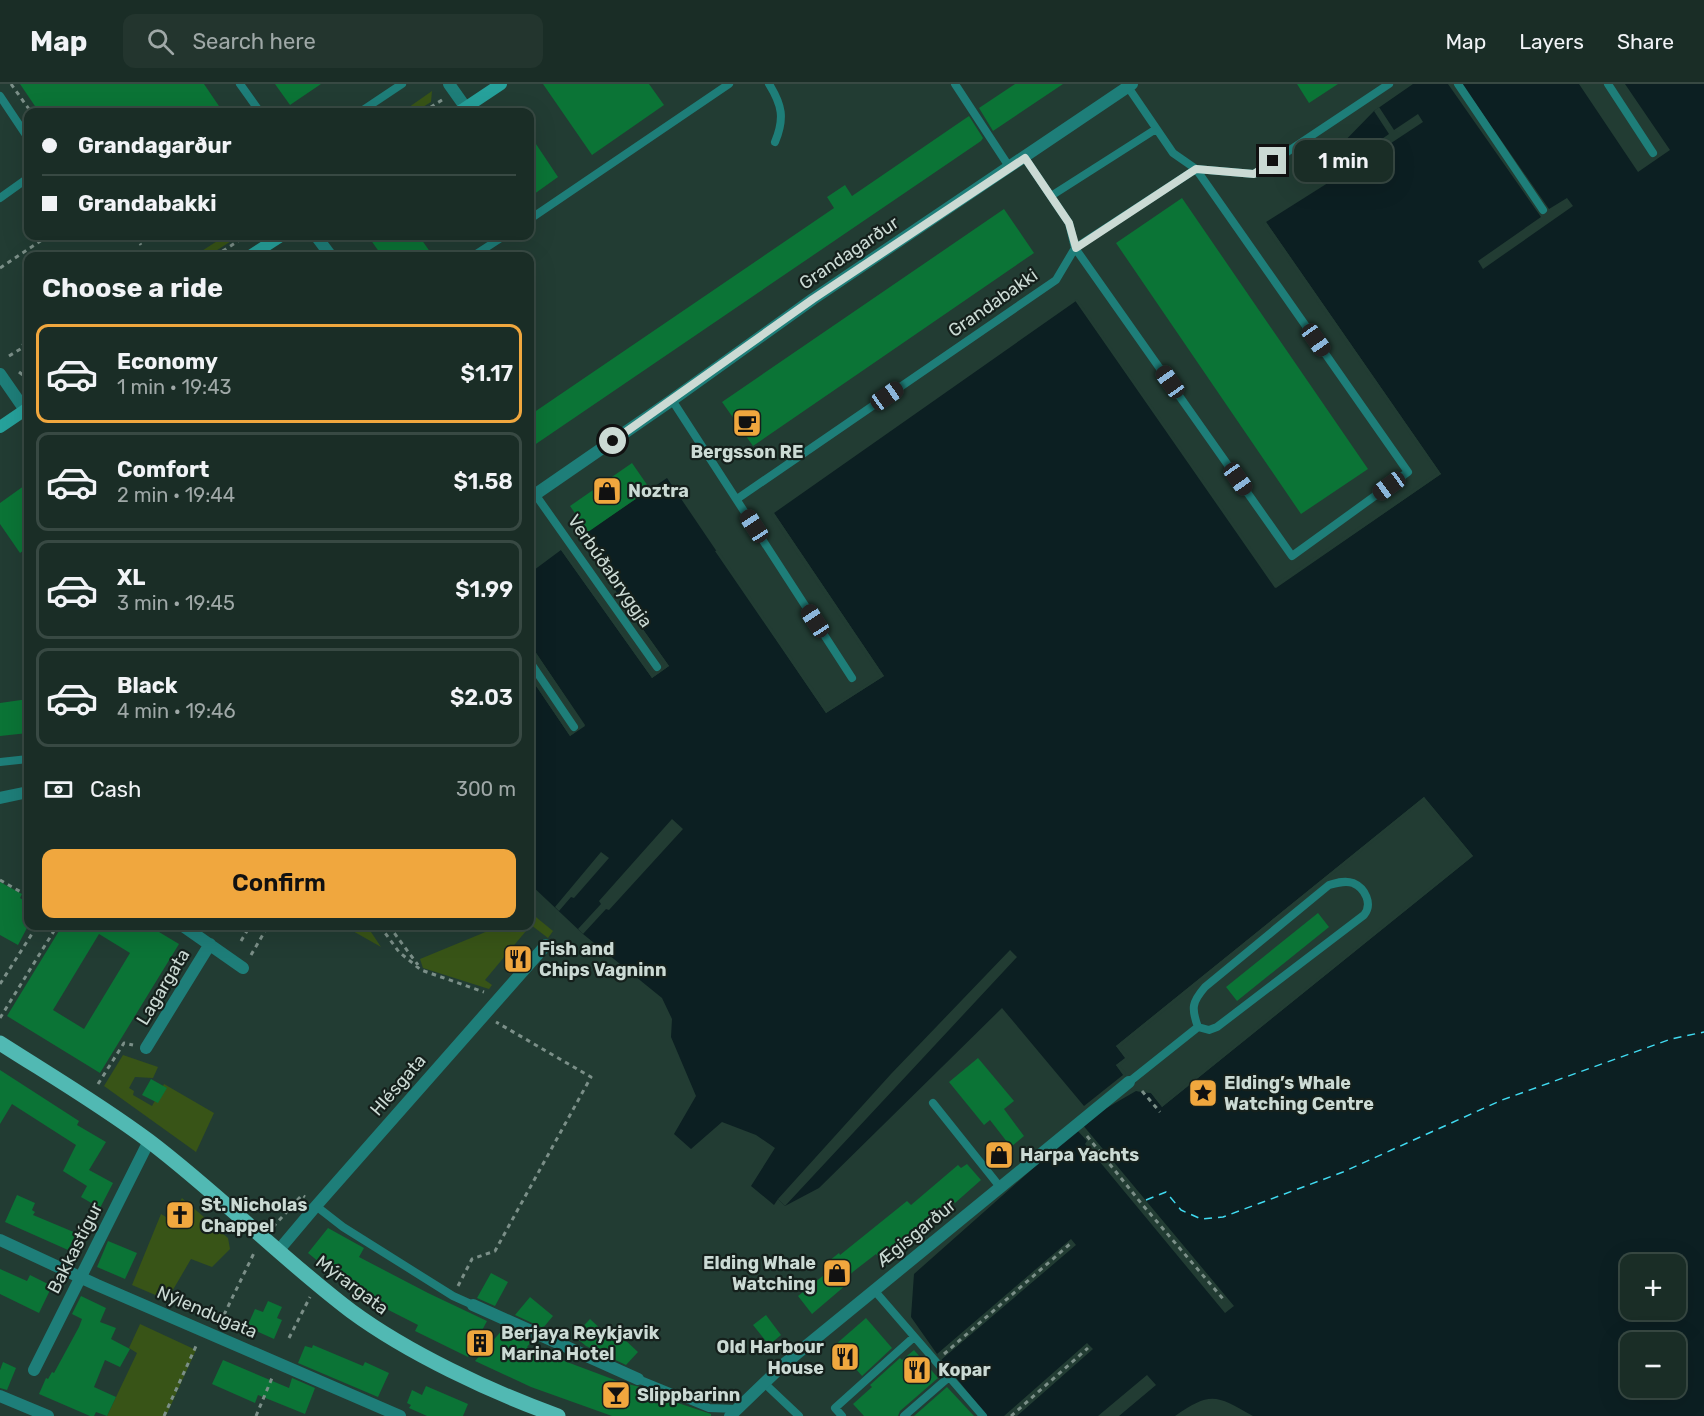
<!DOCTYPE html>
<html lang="en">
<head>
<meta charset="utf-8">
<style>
  :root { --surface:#1a2d26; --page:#23352e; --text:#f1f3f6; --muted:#9fa8a7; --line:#384943; --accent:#f0a73e }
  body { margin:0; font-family:Rubik,sans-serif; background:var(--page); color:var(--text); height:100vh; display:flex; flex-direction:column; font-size:22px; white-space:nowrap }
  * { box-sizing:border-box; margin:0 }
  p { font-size:20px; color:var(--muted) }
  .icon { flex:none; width:33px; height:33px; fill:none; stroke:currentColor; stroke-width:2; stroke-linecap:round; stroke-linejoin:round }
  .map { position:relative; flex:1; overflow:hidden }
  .details { position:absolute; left:24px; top:168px; width:510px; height:678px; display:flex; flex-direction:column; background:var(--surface); border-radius:12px; box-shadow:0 6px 24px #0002,0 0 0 2px var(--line) }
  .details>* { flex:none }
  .top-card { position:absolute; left:24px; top:24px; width:510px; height:132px; border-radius:12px; box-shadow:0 6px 24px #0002,0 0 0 2px var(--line); display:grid; align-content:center; height:132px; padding:0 18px; background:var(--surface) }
  .fabs { position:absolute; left:1620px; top:1170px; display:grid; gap:12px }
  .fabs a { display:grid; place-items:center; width:66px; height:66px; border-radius:12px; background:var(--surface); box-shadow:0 6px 24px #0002,0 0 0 2px var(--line); font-size:30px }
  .end { position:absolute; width:27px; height:27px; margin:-14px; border:8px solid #cbdad4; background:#111; box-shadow:0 0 0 3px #111 }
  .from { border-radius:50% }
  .bubble { position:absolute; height:42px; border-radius:12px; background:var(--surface); box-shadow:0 6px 24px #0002,0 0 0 2px var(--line); font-size:20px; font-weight:600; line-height:42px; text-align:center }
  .car { position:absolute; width:18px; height:36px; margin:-18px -9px; border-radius:8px; box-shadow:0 0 4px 2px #0007; background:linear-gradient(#222 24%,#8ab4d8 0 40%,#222 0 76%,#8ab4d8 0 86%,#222 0) }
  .top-card b { display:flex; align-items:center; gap:21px; height:57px; font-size:22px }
  .top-card b+b { border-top:2px solid var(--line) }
  .top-card i { width:15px; height:15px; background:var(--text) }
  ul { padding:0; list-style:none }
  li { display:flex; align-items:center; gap:18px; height:99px; margin:0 12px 9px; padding:0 6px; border:3px solid var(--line); border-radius:12px }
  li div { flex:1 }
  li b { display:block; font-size:22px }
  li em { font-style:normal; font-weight:600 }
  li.current { border-color:var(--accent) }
  li>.icon { width:54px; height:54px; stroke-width:1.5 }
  h2 { padding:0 18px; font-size:27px; line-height:72px }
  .pay { display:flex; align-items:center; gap:15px; height:66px; padding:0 18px; font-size:22px }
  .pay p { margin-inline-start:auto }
  .action { display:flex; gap:12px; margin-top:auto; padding:12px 18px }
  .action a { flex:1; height:69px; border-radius:12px; background:var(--accent); color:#111; font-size:24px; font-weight:600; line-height:69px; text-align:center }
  header { display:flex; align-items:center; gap:36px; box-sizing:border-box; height:84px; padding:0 30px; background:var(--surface); border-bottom:2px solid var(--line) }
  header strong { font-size:28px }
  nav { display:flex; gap:33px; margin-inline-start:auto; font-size:21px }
  .search { width:420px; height:54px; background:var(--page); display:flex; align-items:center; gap:15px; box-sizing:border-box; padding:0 21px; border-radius:12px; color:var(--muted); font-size:22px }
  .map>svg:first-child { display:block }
</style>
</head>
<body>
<header>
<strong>Map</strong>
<div class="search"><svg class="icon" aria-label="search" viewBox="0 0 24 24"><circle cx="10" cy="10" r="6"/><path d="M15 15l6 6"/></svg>Search here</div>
<nav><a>Map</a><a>Layers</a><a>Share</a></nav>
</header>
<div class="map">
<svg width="1704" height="1332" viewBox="0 0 1704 1332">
  <rect width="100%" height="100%" fill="#223c33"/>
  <path fill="#385417" d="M432,7L431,18L415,28H402Z
    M225,152H239L208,172H194Z
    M531,829L553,847L548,854L531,841L485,896L492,901L489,905L423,884L420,875L500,842H530Z
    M344,842H367L381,863Z
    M123,971L158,983L153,994L135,993L129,1004L134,1007L133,1011L152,1022L164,1000L214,1029L196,1068L104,1002Z
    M182,1114L228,1154L230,1165L212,1183L191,1175L167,1216L132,1201L161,1130L171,1136L179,1123L177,1121Z
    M140,1240L196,1266L166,1332H107L137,1269L129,1264Z"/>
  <path fill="#0c1f22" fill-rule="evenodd" d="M1413,0H1704V1332H1253C1216,1311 1211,1307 1175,1332H987L937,1270L911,1233L914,1190L1091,1033L1136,1007L1151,1009L1162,1023L1473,772L1424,713L1116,962L1126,974L1116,981L1123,991L1084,1022L1002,924L819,1104L785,1122L778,1115L774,1121L751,1102L775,1064L756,1051L722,1038L691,1065L674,1050L696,1012L671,953L672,935L662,914L583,850L530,800V593L570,652L585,641L530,560V489L561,466L652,594L669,582L578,454L667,394L826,629L884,592L774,429L1076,217L1276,504L1441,390L1266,138L1350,85L1335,67L1374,27ZM1630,1180H1676V1226H1630ZM1630,1258H1676V1304H1630Z"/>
  <path fill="#223c33" d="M1448,0H1462L1549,125L1567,114L1573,122L1483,185L1478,177L1541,133Z
    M1579,0H1625L1670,66L1638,88Z
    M1379,23L1394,46L1418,30L1423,38L1376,69L1372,62L1389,50L1374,27Z
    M1266,138L1441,390L1275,504L1074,215L1078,216L1276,500L1437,389L1263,140Z
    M774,429L884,592L826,629L715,467L718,466L827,625L880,592L771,431Z
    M578,454L669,582L652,594L561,466L564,465L653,590L665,581L576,456Z
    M530,560L585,642L570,652L530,593V590L571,648L581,641L530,565Z
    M1424,713L1473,772L1162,1023L1151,1009L1136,1007L1134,1005L1152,1006L1163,1019L1469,772L1423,717L1120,963L1129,973L1120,982L1126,989L1125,993L1116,981L1125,974L1116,962Z
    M672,735L683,745L609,826L606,825L583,850L578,845L601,820L599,817Z
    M601,768L609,774L574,814L571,813L559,827L555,823Z
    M1010,866L1017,873L785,1122L778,1115L891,990Z
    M1082,1040L1234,1222L1225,1229L1085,1060L1087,1057L1076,1045Z
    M1071,1155L1076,1161L941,1276L937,1270Z
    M1087,1259L1093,1265L1017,1332H1004Z
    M1147,1291L1156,1301L1119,1332H1098Z"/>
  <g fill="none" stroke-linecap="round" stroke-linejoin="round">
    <path stroke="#40daf0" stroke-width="1.5" stroke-dasharray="8 6" stroke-linecap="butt" d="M1146,1116L1166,1108L1181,1126L1201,1135L1223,1133L1343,1088L1502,1016L1671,955L1704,948"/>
  </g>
  <path fill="#0b7436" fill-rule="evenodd" d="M20,0H204L223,28H39Z
    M275,0H321L290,21Z
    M543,0H649L664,21L592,71Z
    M1015,0H1063L993,47L979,24Z
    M1297,0H1338L1309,19Z
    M969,32L983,54L981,57L530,364V331L834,124L827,113L845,101L852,112Z
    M530,51L558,93L530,113Z
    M1182,114L1368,385L1301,430L1116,159Z
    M1004,125L1034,169L753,362L722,318Z
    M368,152H419L433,172H382Z
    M632,379L650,405L588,448L570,422Z
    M28,399V463L20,469L0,440V419Z
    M28,615V649L0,652V619Z
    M0,798L22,810L20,814L28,819V842L18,861L0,851Z
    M1318,829L1329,843L1237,917L1226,903Z
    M62,842H149L179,860L100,989L7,932ZM99,850L130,869L84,945L53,926Z
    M978,974L1014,1017L1004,1025L1024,1052L1011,1063L990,1036L984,1041L949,998Z
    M0,986L79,1037L77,1041L106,1058L89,1086L113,1099L100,1124L81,1113L87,1102L63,1087L76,1061L12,1020L0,1040Z
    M151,995L167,1004L158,1019L142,1011Z
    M967,1080L981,1096L955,1119L952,1115L879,1174L876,1170L854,1187L843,1197L846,1201L812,1230L798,1212L830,1186L825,1180L839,1169L840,1171L907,1117L911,1121L958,1081L961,1084Z
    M17,1111L35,1119L32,1126L35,1128L33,1131L76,1149L68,1166L5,1138Z
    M328,1144L364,1164L359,1173L428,1209L487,1237L468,1273L415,1247L418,1241L359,1211L308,1169Z
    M108,1157L137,1169L125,1195L97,1183Z
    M0,1185L27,1197L30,1191L52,1202L39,1229L0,1210Z
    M491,1189L508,1198L495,1222L477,1214Z
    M81,1212L106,1224L100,1238L116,1244L111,1255L130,1265L120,1283L105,1276L94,1303L116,1313L107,1332L96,1328L94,1332H90L39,1310L46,1294L48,1295L52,1288L54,1289L79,1243L82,1235L72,1230Z
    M530,1213L553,1232L543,1244L515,1231Z
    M268,1217L282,1223L277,1234L282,1236L274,1255L247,1243L255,1225L263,1228Z
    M766,1231L781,1251L769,1261L753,1241Z
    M866,1234L892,1264L862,1292L835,1261Z
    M590,1235L603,1247L608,1240L638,1268L626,1281L586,1262L574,1252Z
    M504,1244L532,1257L527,1263L631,1302L628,1300L640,1303L661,1311L660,1313L711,1330V1332H612L531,1303L475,1277Z
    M313,1261L363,1282L365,1278L389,1289L378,1313L298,1279L305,1262L312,1264Z
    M914,1266L938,1294L900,1327L898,1332H864L853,1320L872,1303L870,1301L900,1274L902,1276Z
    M223,1276L289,1304L292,1294L315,1304L305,1330L258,1311L255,1319L212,1300Z
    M3,1278L16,1284L7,1306L0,1304V1286Z
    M426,1302L468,1320L463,1332H427L409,1324L411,1321L407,1319L412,1306L422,1311Z
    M947,1303L974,1332H914Z"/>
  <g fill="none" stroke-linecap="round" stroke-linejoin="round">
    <path stroke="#7b8f88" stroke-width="3" stroke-dasharray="4.5 4.5" stroke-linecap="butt" d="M11,0L31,28
      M423,28L442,16
      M135,152L141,161
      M215,172L246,152
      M0,184L48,152
      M9,272L22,264L25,255
      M19,288L28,295
      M0,796L28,812
      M380,842L399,868L421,886L484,908
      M389,842L418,881
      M241,857L250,842
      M251,871L268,842
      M0,900L37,842
      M0,934L57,842
      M98,1000L124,959L133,961
      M1142,1007L1160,1028
      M1087,1052L1141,1119L1224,1216
      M273,1143L302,1111L305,1113
      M458,1202L472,1175L495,1167L591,993L496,938
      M220,1239L255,1167
      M289,1254L310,1213
      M944,1270L1070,1160
      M164,1332L197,1260
      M256,1332L272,1294
      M1011,1332L1088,1264"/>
    <path stroke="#1e7e79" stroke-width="8" d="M240,0L260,28
      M769,0C782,21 785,34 775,58
      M955,0L1010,84
      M1458,0L1543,126
      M1608,0L1653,69
      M0,12L28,54
      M360,28L402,0
      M1025,74L1069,139L1075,164L1292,472L1408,388L1196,85L1173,69L1128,3
      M1051,112L1156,45
      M0,114L28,94
      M530,135L729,0
      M473,172L504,152
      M672,316L852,594
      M535,410L657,583
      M737,415L1056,196L1075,164L1196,85L1254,90L1389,0
      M530,578L574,643
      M0,678L28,675
      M1129,998L1198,943L1209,946L1217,943L1364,831C1373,820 1365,804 1353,799C1345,796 1336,799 1329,801L1205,903C1192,918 1191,924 1198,943
      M933,1019L1000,1103
      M316,1122L343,1143L453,1212L473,1221
      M874,1206L983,1332
      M638,1295L709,1324L737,1325
      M764,1299L799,1332
      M842,1332L835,1324L914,1253
      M904,1332L949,1293"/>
    <path stroke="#1e7e79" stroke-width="12" d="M449,0L466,24
      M316,152L331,172
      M0,290L25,326
      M530,414L672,316L813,215L1132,0
      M0,714L28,708
      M183,842L243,884
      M146,964L210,860
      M0,1156L97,1201L400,1332
      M278,1167L316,1122L546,861
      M473,1221L638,1295
      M34,1286L149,1057
      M0,1312L48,1332
      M730,1332L783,1281L1129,998"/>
    <path stroke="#26a19b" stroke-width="12" d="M459,28L501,0
      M250,172L281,152
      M0,343L28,324"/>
    <path stroke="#51b9b3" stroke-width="15" d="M0,959C50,991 101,1021 149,1057C219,1110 281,1174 351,1227C408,1269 491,1308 558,1332"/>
  </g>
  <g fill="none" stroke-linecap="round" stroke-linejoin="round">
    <path stroke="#cbdad4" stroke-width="8" d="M613,357L813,215L1025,74L1069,139L1076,164L1196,85L1254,90L1273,77"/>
  </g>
  <defs>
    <g id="cafe-square" transform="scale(1.5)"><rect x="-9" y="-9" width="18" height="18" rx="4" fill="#f0a73e" stroke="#15201c"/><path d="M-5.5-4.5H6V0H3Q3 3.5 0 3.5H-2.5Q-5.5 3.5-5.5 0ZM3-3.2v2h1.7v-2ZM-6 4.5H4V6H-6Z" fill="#111"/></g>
    <g id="shop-square" transform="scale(1.5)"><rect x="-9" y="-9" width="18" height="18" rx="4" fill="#f0a73e" stroke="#15201c"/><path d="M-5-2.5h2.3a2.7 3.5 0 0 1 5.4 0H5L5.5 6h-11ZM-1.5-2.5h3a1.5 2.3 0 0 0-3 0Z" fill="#111"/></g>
    <g id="restaurant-square" transform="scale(1.5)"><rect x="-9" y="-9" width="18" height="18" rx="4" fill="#f0a73e" stroke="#15201c"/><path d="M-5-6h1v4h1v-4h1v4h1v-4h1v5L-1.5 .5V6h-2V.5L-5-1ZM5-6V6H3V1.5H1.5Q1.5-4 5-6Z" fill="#111"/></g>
    <g id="sight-square" transform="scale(1.5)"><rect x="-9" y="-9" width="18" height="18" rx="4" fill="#f0a73e" stroke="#15201c"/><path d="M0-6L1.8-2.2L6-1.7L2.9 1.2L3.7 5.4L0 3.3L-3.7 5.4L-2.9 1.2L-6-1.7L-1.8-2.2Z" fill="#111"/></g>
    <g id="church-square" transform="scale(1.5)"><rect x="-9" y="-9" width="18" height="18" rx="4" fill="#f0a73e" stroke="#15201c"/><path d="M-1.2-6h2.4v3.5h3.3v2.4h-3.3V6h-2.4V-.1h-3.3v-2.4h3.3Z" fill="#111"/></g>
    <g id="building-square" transform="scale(1.5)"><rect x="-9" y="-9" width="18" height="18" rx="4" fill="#f0a73e" stroke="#15201c"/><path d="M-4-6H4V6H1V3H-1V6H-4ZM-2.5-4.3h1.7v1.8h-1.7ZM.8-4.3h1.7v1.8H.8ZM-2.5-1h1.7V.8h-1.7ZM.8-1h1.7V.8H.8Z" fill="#111"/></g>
    <g id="bar-square" transform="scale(1.5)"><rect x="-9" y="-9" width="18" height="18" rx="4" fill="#f0a73e" stroke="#15201c"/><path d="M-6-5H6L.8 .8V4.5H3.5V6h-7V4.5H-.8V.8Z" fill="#111"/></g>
  </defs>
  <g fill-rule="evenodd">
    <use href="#cafe-square" x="747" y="339"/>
    <use href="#shop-square" x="607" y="407"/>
    <use href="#restaurant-square" x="518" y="875"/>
    <use href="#sight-square" x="1203" y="1009"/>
    <use href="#shop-square" x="999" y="1071"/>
    <use href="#church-square" x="180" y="1131"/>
    <use href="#shop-square" x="837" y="1189"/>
    <use href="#building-square" x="480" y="1259"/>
    <use href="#restaurant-square" x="845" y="1273"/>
    <use href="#restaurant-square" x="917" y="1286"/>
    <use href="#bar-square" x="616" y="1311"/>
  </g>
  <g text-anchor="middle" stroke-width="4.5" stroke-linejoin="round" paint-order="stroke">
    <g font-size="18" fill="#cbdad4" stroke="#15201c">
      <text transform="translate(849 169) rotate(-34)" y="6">Grandagarður</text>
      <text transform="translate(993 219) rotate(-35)" y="6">Grandabakki</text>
      <text transform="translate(610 487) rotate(55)" y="6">Verbúðabryggja</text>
      <text transform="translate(163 903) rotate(-59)" y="6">Lagargata</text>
      <text transform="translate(398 1001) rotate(-49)" y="6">Hlésgata</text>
      <text transform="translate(916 1149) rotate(-39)" y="6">Ægisgarður</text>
      <text transform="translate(75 1164) rotate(-63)" y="6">Bakkastígur</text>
      <text transform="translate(352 1201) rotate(37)" y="6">Mýrargata</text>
      <text transform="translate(207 1228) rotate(23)" y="6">Nýlendugata</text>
    </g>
    <g font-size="18" font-weight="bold" fill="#cbdad4" stroke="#15201c" text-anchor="start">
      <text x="747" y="374" text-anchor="middle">Bergsson RE</text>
      <text x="628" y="413">Noztra</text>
      <text x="539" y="871">Fish and<tspan x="539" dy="21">Chips Vagninn</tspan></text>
      <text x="1224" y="1005">Elding’s Whale<tspan x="1224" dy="21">Watching Centre</tspan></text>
      <text x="1020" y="1077">Harpa Yachts</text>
      <text x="201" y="1127">St. Nicholas<tspan x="201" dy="21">Chappel</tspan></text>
      <text x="816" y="1185" text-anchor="end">Elding Whale<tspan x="816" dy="21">Watching</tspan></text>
      <text x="501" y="1255">Berjaya Reykjavik<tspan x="501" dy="21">Marina Hotel</tspan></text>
      <text x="824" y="1269" text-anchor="end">Old Harbour<tspan x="824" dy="21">House</tspan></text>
      <text x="938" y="1292">Kopar</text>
      <text x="637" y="1317">Slippbarinn</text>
    </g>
  </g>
</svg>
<div class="fabs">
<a>+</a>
<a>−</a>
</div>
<i class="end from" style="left:613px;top:357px"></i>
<i class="end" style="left:1273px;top:77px"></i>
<div class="bubble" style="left:1294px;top:56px;width:99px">1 min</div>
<i class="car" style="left:1316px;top:256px;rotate:145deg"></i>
<i class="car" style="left:1170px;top:298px;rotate:325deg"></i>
<i class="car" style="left:887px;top:312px;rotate:55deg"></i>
<i class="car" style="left:1238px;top:395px;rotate:145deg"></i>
<i class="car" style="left:1389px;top:402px;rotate:234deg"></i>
<i class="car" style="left:754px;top:442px;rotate:327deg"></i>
<i class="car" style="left:815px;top:537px;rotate:327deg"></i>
<div class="top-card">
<b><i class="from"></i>Grandagarður</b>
<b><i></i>Grandabakki</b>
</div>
<section class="details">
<h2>Choose a ride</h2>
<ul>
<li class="current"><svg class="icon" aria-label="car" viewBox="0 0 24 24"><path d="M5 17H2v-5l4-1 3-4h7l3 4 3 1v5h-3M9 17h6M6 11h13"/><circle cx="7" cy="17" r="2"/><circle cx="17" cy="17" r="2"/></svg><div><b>Economy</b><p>1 min · 19:43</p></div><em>$1.17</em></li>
<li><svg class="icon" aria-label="car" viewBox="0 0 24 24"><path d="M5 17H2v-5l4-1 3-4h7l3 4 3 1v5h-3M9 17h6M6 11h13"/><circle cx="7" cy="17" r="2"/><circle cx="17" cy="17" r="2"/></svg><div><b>Comfort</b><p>2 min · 19:44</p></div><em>$1.58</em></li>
<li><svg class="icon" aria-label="car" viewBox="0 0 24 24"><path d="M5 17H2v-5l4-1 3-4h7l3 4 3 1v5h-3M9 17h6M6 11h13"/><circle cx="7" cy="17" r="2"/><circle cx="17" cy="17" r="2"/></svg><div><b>XL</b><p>3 min · 19:45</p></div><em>$1.99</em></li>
<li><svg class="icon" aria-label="car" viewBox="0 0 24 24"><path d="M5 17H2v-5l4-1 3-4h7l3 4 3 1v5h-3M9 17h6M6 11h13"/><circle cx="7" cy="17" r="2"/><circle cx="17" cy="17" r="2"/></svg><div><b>Black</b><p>4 min · 19:46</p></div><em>$2.03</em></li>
</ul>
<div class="pay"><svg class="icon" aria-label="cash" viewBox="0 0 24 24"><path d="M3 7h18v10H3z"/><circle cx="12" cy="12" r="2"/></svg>Cash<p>300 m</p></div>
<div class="action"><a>Confirm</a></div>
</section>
</div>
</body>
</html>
